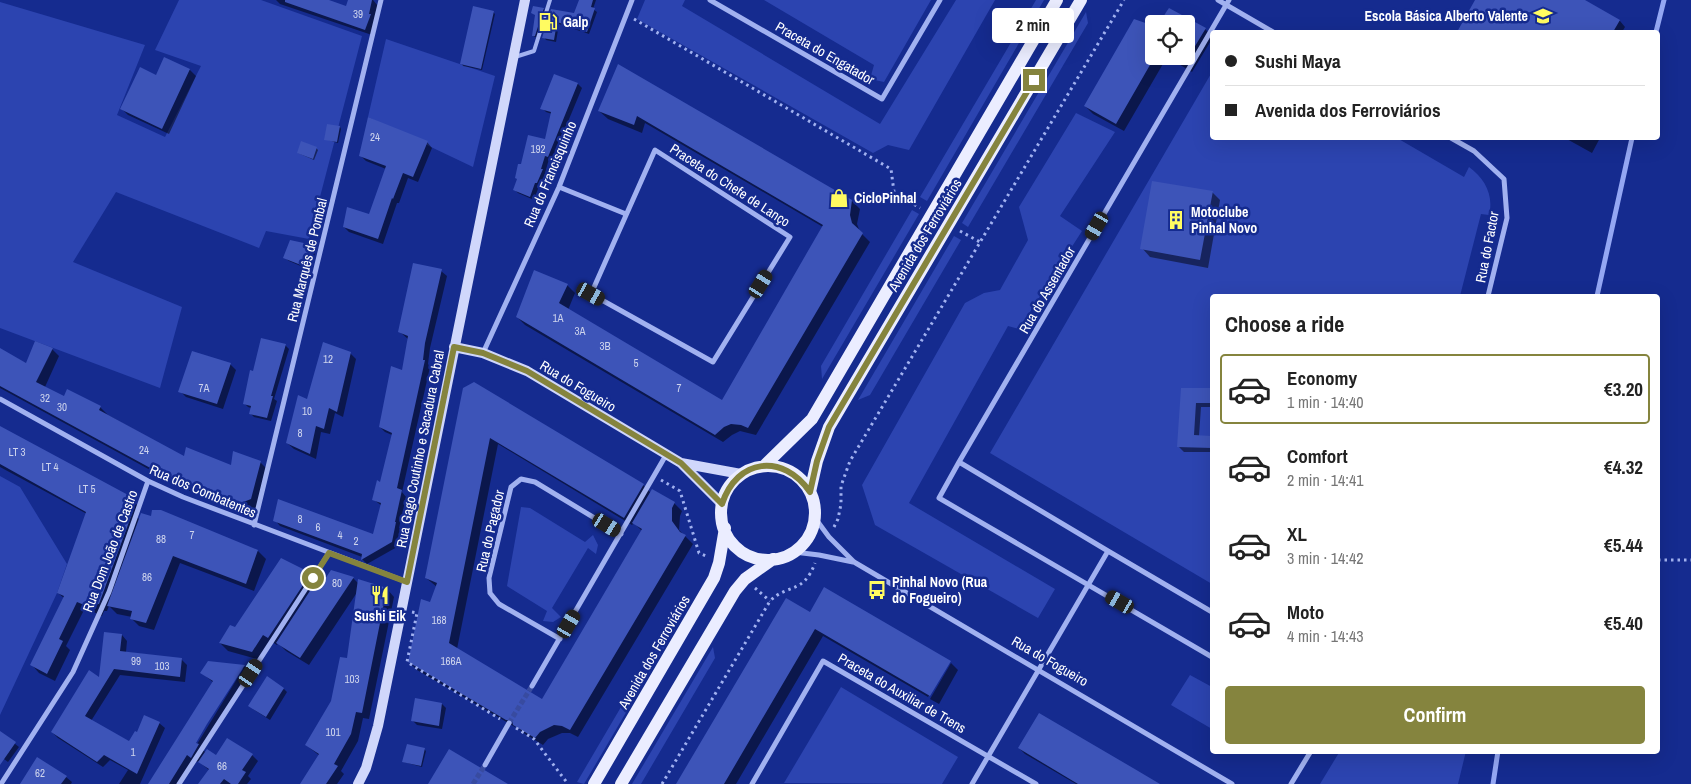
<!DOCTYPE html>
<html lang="en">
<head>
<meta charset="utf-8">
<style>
  :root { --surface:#fff; --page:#f2f2f2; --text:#222; --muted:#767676; --line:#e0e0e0; --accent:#85843e }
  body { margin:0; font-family:"Archivo Narrow",sans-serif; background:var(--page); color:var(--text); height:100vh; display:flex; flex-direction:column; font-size:19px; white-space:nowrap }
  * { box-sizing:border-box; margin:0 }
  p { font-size:16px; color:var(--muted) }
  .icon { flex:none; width:28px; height:28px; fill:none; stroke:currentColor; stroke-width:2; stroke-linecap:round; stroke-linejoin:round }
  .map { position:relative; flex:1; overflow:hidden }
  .sheet { position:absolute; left:1210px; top:294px; width:450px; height:460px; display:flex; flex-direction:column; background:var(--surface); border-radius:5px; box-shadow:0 5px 20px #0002 }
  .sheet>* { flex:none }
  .banner { position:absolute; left:1210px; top:30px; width:450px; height:110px; border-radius:5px; box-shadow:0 5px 20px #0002; display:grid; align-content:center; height:110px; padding:0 15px; background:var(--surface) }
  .tools { position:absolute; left:1145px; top:15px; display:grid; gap:10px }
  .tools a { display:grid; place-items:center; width:50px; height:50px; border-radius:5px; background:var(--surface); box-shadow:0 5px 20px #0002; font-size:25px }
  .end { position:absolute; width:22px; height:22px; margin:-11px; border:6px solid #85843e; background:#fff; box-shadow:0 0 0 2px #fff }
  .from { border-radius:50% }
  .bubble { position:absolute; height:35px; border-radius:5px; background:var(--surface); box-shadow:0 5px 20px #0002; font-size:16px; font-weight:700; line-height:35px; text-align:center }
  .car { position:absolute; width:15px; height:30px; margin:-15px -8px; border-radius:6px; box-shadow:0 0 4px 1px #0007; background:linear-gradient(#222 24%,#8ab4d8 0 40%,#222 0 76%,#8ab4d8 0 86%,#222 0) }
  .banner b { display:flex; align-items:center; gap:18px; height:48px; font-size:19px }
  .banner b+b { border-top:1px solid var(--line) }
  .banner i { width:12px; height:12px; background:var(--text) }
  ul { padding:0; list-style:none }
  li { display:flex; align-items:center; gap:15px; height:70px; margin:0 10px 8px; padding:0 5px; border:2px solid transparent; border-radius:5px }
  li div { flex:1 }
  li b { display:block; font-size:19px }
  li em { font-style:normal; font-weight:700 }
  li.selected { border-color:var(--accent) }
  li>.icon { width:45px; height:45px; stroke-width:1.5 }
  h2 { padding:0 15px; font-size:22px; line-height:60px }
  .button { display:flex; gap:10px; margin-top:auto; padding:10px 15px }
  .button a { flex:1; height:58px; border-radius:5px; background:var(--accent); color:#fff; font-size:20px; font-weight:700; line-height:58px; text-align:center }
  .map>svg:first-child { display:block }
</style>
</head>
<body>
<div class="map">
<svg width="1691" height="784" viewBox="0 0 1691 784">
  <rect width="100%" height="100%" fill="#152b8f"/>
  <path fill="#2c44b0" d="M179,0H261L362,36L309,239L266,231L259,248L116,192L73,262L182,307L160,388L0,328V2L145,45L117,115L165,137L201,66L155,50Z
    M645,0H685L682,6L880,124L956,0H995L909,150L888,145L873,153L637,19Z
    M764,0H931L884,82L870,79L874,65Z
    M1036,0H1044L927,201L920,197Z
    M1086,12L1088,23L968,227L962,223Z
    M386,39L495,76L473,167L368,117Z
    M1212,72V138H1397L1464,177L1469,167C1485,179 1494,195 1489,215L1481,214L1460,296H1212V584L990,453Z
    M1076,113L1115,132L1060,216L1082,231L1019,329L1008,326L909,503L1055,589L1038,618L875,525L862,485L965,303L984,293L1000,290L1028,240L1019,207Z
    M912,210L919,214L822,379L821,366Z
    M954,236L961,240L870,395L858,400Z
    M0,476L20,487L67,564L57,593L0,715Z
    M521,507L530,508L585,542L593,535L598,545L596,554L588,548L552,608L561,617L553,622L543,621L547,611L507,586Z
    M678,624L584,784L577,782L665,632Z
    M713,647L715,658L641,784H632Z
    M1190,675L1212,687V729L1171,705Z
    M841,687L958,757L942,784L784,783Z
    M1340,751H1466L1458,784H1320Z"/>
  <path fill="#0007" fill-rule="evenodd" d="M276,0H325L347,8L349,0H373L378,6L372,35L280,4Z
    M580,0H596L593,9L597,12L589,34L559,24L556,42L546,40L544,37L552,10L575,15Z
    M1477,0H1582L1620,21L1625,27L1622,32H1459Z
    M543,9L545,10L536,37H535L533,35L537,15L533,13Z
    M1169,10L1205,29L1212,36V39L1192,72L1167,57L1124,131L1093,114L1085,106L1154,25V56H1186V24H1155Z
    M493,12L495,14L482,70L463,66L462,64Z
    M165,58L190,70L196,76L169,134L128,115L122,109L156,76Z
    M619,66L852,201L860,209L857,224L860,232L870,242L756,435L740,431L732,435L723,442L525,325L517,317L567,285L575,293L568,310L722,402L823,227L645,123L642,133L608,119L599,111Z
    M555,75L578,84L582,88L552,160L549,159L545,173L546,174L541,187L539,186L534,200L518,193L514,189L522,166L546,140L552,114L546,112L542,108Z
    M340,127L341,129L338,143L325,139Z
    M1565,138H1600L1592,153Z
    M427,142L432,148L418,182L408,178L399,203H397L383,244L349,232L344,227L370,216L386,169L366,161L360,155Z
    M316,148L318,150L314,160L298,153Z
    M1212,192L1220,200L1208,268L1150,257L1142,248Z
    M312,246L316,250L310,270L289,261L285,258Z
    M441,271L447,276L430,348L428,364L430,367L402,492L406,497L399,528L401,529L397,547L367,564L362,559V557L280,526L275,520L374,535L382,506L373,499L381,483L392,435L385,432L380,427L403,372L408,339L400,332Z
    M285,345L289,349L274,399L277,401L271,421L254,417L250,413L251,408L248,407L244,403L253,373Z
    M0,349L27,364L52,349L59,356L45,387L64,397L100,407L108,415L185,458L232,467L260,462L268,470L258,507L245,512L185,489L0,388Z
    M350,353L356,359L343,417L335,413L330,434L321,432L316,459L294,449L287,443L308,400Z
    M230,364L236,370L223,409L186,397L180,391Z
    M464,389L643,485L651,493L652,490L674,503L682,511L680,516L679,530L693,544L578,737L570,733H562L548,739L543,745L522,732L517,727H515L417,670L409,662L437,587L426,578ZM498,444L632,525L634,523L642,531L542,701L457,649Z
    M1182,389L1212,390V407H1201L1199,436L1212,437V452H1184L1179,447Z
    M0,428L129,497L137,505L134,514L140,520L151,518L161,512L258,551L266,559L254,591L180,563L154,630L139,626L131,618L132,617L117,614L109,606L107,611H104L102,616L85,608L66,646L70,650L55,681L39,673L32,665L64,598L58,593L87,514L0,467Z
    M310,574L318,581L353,578L359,584V580L387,589L394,597L369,719L363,718L358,741L341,771L344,774L337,784H301L320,756L306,745L332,701L348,659L358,591L309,665L286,651L278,643L277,645L272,642L261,660L228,651L220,643L235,629Z
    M825,589L950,663H948L928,697L823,636L736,784H678L810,614Z
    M122,635L127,641L126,652L181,659L187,665L185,682L120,675L91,721L130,742L137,733L159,723L165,728L140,784H119L128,770L110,760L103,767L58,738L52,732L100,679Z
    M951,663L958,670L939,704L930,699Z
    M244,666L249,671L202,749L206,753L217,757L252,755L258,761L248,776L251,779L247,784H200L209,770L198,761L197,762L193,760L178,784H149L214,683L202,673ZM241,669H243L194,749L192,747Z
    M284,689L287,692L270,720L253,709Z
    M416,700L442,704L446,708L442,729L417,725L413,721Z
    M1,733L19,747L8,762L0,756Z
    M1019,748L1157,784H1076L1025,754Z
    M424,749L426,751L422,767L404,762Z
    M66,777L72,782L71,784H21Z"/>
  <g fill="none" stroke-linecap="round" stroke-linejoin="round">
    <path stroke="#94a7f3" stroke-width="5" d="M1656,32L1664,0
      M1597,296L1632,138
      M1493,784L1498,751"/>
  </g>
  <path fill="#3d54b8" d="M285,0H329L346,6L348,0H372L369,14H371L365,30L285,2Z
    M579,0H593L591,7L595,8L587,32L557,22L554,40L542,38L551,9L574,13Z
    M1475,0H1585L1620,20L1613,32H1457Z
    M473,6L494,11L481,69L460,64Z
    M533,6L544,8L535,36H532L535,15L531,13Z
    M1169,8L1206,28L1186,61V24H1158Z
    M1134,19L1154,26V58L1116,124L1084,106Z
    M164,57L190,69L162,129L120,109L140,67L156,75Z
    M618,64L852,200L850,215L852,223L863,233L748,428L741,425L731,424L724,427L715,435L516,317L534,270L568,284L559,303L722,400L823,225L637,116L634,125L598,111Z
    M554,74L578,83L548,157L545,156L541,169H543L537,183H535L530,197L513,190L517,179L515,178L518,164H521L528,135L545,139L551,112L540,109Z
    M368,117L428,141L413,177L403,173L393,199L392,198L378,239L343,227L347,207L369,214L386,166L359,156Z
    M327,124L340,126L337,142L324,140Z
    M301,141L317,147L313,159L297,153Z
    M1152,181L1213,191L1200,260L1140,249Z
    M290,240L313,245L306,267L283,258Z
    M413,263L442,269L425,343L423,360H425L397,488L402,490L395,522H396L392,542L361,560L362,554L273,521L278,499L373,534L381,503L372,500L377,480L380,482L392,433L379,427L391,366L402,370L408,336L398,332Z
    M261,338L286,344L271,396H273L267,418L249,414L251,406L243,404L250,370L253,371Z
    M35,341L53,348L36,382L64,396L67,389L101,406L99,410L184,456L186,447L231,465L233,451L261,461L251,499L236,505L176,482L0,386V348L26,363Z
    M323,342L351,352L337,412L329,408L324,429L316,426L310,454L286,443L298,395L307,399Z
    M192,351L231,363L217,404L178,392Z
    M474,382L644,484L624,518L490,438L449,643L542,699L642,529L632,523L652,489L675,502L672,508V521L680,532L686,535L570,730L562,726L554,725L540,732L535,738L513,725L512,720H506L408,662L421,599L430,602L437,583L425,578L463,388Z
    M1181,388H1212V403H1196L1194,435L1212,436V448L1177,447Z
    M0,426L130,496L126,509L133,511L99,604H96L94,609L77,602L59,639L63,641L47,674L30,665L64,596L57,593L86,512L0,464Z
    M152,510H161L258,550L246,584L173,556L146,623L130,619L132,611L107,606L141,513L151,516Z
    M281,558L311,573L268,638L263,635L252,652L219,643L230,625L235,627Z
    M331,570L354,577L300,658L276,643L319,577L325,579Z
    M358,579L387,588L362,713L356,712L351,734L334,764L338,766L326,784H300L319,754L305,745L331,701L340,657L347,658Z
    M824,587L951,661L930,696L815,629L724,784H676L786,598L810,612Z
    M104,632L122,634L120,651L182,658L180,677L114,669L85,716L129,741L135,731L137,732L144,715L160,722L137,774L104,755L97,762L51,732L89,670L99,677Z
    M208,661L245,665L207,724L196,743L199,744L191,758L187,755L169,784H148L213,681L200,673Z
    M267,676L284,688L266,717L248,706Z
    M415,698L442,703L439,726L411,721Z
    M1039,713L1133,768L1160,784H1078L1018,748Z
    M0,731L16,742L0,765Z
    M227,738L253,754L242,770L246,772L238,784H231L224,779L220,784H198L209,769L198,762L207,749L216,755Z
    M407,744L425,748L421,766L402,762Z
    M449,749L508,784H428Z
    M37,757L67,776L61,784H20Z"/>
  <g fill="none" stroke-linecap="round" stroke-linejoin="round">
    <path stroke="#384ba0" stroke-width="5" stroke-dasharray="5 2.5" stroke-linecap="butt" d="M509,723L532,686
      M473,784L485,765"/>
    <path stroke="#a1b1f0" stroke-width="3" stroke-dasharray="2.5 4" stroke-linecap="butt" d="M634,19L891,169L894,192L920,208
      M960,231L980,242
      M661,480L680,491L699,553L706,556
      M834,527L838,519L841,504V486L850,461L1124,0
      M1658,560H1691
      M755,588L770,601
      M412,612L417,613L407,662L500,719
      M516,728L534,739L568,784
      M662,784L770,601C788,583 803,595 815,563"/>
    <path stroke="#a1b1f0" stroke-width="4" d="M515,57L534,51L550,0"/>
    <path stroke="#a1b1f0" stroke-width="5" d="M710,0L882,99L940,0
      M1218,0L1273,32
      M1451,138L1474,151L1504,179L1507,218L1488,296
      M655,150L790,237L713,362L591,294Z
      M559,187L626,214
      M483,353L559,187L632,0
      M0,399L148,481L183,497L407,582
      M959,462L1229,0
      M815,518L829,537L854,562L1232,784
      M254,525L381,0
      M1108,551L1212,612
      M794,552L819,555L853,562
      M560,639L499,604L490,593L489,578L511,487L521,479L535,482L621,534
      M532,686L666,455
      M485,765L509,723
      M1,784L73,672L109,592L148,481
      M179,784L329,553
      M752,784L823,661L1036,784
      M972,784L1108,551L959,462L939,498L1212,657
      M1291,784L1311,751"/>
    <path stroke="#d0d7fb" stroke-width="10" d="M454,347L483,353L527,371L681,463L722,504
      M681,463L741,474
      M358,784L366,768L378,726L525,0"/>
    <path stroke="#ebedff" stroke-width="12" d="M764,466L812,419L1057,0
      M721 513a47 47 0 1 1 94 0a47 47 0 1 1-94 0Z
      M810,492L817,461L829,427L1081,0
      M594,784L714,578L719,563L725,528
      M621,784L735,591L745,579L773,559"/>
  </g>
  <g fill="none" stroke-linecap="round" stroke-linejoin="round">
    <path stroke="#85843e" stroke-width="6" d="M313,578L329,553L407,582L454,347L483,353L527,371L681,463L722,504C737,458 783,453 810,492L817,461L829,427L1034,80"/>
  </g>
  <defs>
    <g id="school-bare" transform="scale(1.5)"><path d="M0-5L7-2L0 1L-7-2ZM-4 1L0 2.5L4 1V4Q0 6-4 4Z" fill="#fffb61" stroke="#152b8f" stroke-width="2.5" paint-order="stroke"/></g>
    <g id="fuel-bare" transform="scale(1.5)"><path d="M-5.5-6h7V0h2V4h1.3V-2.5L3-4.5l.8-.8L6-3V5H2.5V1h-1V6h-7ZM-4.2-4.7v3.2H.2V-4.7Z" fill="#fffb61" stroke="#152b8f" stroke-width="2.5" paint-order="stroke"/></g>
    <g id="shop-bare" transform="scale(1.5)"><path d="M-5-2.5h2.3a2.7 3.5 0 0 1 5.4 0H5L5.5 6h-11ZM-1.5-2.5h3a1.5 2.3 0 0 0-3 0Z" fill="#fffb61" stroke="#152b8f" stroke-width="2.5" paint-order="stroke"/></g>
    <g id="building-bare" transform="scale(1.5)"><path d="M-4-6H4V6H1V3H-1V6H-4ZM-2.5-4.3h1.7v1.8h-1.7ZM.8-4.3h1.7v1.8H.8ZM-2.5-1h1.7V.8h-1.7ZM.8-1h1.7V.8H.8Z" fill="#fffb61" stroke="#152b8f" stroke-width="2.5" paint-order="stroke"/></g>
    <g id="bus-bare" transform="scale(1.5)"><path d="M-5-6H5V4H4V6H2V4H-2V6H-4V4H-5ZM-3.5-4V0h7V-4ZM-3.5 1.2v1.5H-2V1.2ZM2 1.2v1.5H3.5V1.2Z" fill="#fffb61" stroke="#152b8f" stroke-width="2.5" paint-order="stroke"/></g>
    <g id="restaurant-bare" transform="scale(1.5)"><path d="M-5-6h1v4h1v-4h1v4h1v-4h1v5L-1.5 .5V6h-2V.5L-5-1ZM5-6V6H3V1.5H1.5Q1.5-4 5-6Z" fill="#fffb61" stroke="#152b8f" stroke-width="2.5" paint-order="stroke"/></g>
  </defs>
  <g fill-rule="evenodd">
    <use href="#school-bare" x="1543" y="16"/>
    <use href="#fuel-bare" x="548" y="22"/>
    <use href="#shop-bare" x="839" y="198"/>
    <use href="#building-bare" x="1176" y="220"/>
    <use href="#bus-bare" x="877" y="590"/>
    <use href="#restaurant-bare" x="380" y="595"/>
  </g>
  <g text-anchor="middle" stroke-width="5" stroke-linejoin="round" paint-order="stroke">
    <g font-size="11" fill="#ced4ed">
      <text x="358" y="18">39</text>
      <text x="375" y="141">24</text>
      <text x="538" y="153">192</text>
      <text x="558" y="322">1A</text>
      <text x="580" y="335">3A</text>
      <text x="605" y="350">3B</text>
      <text x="328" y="363">12</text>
      <text x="636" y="367">5</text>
      <text x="204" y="392">7A</text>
      <text x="679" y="392">7</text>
      <text x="45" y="402">32</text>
      <text x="62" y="411">30</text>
      <text x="307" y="415">10</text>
      <text x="300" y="437">8</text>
      <text x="144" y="454">24</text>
      <text x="17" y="456">LT 3</text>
      <text x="50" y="471">LT 4</text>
      <text x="87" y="493">LT 5</text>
      <text x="300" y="523">8</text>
      <text x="318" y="531">6</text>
      <text x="192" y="539">7</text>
      <text x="340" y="539">4</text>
      <text x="161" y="543">88</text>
      <text x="356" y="545">2</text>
      <text x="147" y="581">86</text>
      <text x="337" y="587">80</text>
      <text x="439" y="624">168</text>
      <text x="136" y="665">99</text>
      <text x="451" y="665">166A</text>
      <text x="162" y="670">103</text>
      <text x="352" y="683">103</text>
      <text x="333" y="736">101</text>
      <text x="133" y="756">1</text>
      <text x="222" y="770">66</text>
      <text x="40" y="777">62</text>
    </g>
    <g font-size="14" font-weight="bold" fill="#fff" stroke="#152b8f" text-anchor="start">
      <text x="1528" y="21" text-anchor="end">Escola Básica Alberto Valente</text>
      <text x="563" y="27">Galp</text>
      <text x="854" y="203">CicloPinhal</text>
      <text x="1191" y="217">Motoclube<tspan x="1191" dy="16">Pinhal Novo</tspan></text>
      <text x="892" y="587">Pinhal Novo (Rua<tspan x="892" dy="16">do Fogueiro)</tspan></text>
      <text x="380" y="621" text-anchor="middle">Sushi Eik</text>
    </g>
    <g font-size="14" fill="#fff" stroke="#152b8f">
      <text transform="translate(825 53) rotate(30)" y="5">Praceta do Engatador</text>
      <text transform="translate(550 174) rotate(-67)" y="5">Rua do Francisquinho</text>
      <text transform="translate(730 185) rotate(33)" y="5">Praceta do Chefe de Lanço</text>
      <text transform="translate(925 235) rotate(-59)" y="5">Avenida dos Ferroviários</text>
      <text transform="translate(1487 247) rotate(-79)" y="5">Rua do Factor</text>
      <text transform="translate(307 260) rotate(-76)" y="5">Rua Marquês de Pombal</text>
      <text transform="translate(1047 290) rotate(-60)" y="5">Rua do Assentador</text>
      <text transform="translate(578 386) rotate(31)" y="5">Rua do Fogueiro</text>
      <text transform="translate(420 449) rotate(-79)" y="5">Rua Gago Coutinho e Sacadura Cabral</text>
      <text transform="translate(203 491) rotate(23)" y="5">Rua dos Combatentes</text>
      <text transform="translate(490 531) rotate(-77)" y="5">Rua do Pagador</text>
      <text transform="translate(110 551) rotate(-69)" y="5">Rua Dom João de Castro</text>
      <text transform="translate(654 652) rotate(-60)" y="5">Avenida dos Ferroviários</text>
      <text transform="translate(1050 661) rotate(30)" y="5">Rua do Fogueiro</text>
      <text transform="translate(902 693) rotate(30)" y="5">Praceta do Auxiliar de Trens</text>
    </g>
  </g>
</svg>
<div class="tools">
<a><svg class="icon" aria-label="locate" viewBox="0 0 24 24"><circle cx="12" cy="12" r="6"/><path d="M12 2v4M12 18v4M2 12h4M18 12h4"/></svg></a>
</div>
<i class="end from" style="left:313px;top:578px"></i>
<i class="end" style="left:1034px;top:80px"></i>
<div class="bubble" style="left:992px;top:8px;width:82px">2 min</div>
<i class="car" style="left:1097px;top:226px;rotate:210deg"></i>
<i class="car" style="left:761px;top:284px;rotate:32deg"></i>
<i class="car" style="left:591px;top:294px;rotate:119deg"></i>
<i class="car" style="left:607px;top:525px;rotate:121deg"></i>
<i class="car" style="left:1120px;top:602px;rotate:300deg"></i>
<i class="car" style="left:569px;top:624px;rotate:30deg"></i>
<i class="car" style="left:251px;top:673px;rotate:33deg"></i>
<div class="banner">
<b><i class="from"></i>Sushi Maya</b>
<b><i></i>Avenida dos Ferroviários</b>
</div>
<section class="sheet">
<h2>Choose a ride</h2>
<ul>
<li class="selected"><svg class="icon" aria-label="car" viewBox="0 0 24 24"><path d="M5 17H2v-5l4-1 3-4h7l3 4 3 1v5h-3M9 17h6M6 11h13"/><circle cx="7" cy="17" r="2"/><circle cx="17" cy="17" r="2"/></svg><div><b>Economy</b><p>1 min · 14:40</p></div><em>€3.20</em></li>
<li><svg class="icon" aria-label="car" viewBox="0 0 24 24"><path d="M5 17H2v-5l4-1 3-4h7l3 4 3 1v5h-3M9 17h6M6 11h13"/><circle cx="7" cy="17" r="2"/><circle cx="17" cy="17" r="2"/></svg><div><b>Comfort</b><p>2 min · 14:41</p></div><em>€4.32</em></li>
<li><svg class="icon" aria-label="car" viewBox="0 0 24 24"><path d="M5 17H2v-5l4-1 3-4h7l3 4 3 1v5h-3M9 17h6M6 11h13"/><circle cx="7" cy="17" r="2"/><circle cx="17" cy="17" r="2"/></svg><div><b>XL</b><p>3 min · 14:42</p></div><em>€5.44</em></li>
<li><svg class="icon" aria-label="car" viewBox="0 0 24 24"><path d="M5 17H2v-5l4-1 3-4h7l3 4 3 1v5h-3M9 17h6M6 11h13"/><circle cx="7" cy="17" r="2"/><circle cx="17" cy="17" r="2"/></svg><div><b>Moto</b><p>4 min · 14:43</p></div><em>€5.40</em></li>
</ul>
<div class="button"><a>Confirm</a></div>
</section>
</div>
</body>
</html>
